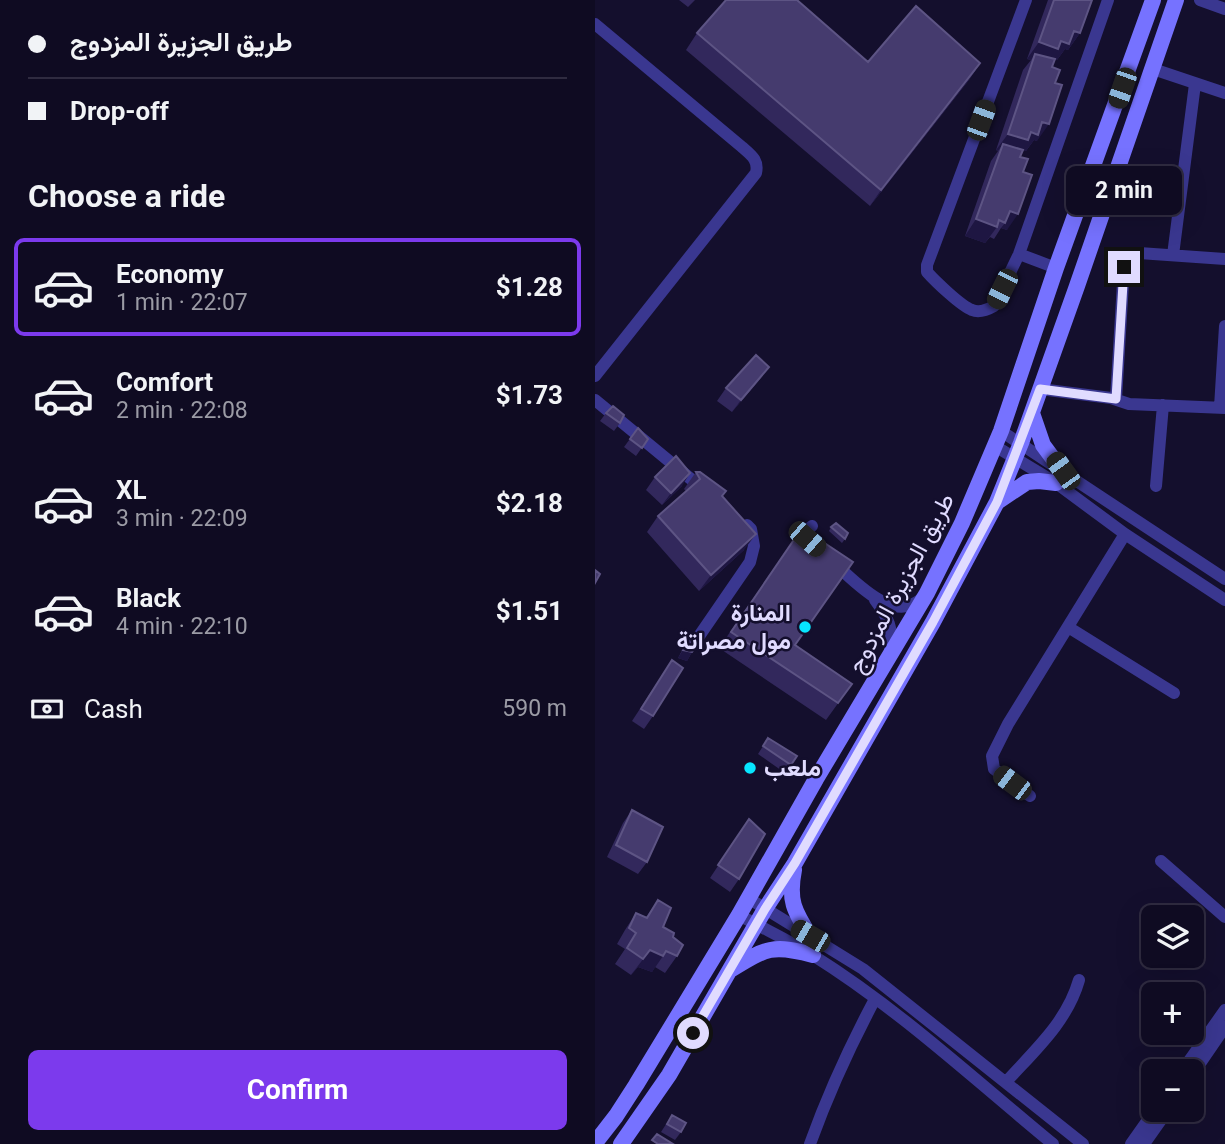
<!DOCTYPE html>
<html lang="en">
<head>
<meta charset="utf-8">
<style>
  :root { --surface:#0f0b22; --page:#18142a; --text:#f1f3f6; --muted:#9b9ba5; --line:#2f2b40; --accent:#7c3aed }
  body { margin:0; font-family:Roboto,Vazirmatn,sans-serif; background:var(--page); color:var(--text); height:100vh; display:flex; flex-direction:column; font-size:26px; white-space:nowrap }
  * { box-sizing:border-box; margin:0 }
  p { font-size:23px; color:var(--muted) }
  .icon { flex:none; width:38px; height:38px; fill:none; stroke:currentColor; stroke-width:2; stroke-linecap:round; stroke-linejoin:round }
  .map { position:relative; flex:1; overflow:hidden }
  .panel { display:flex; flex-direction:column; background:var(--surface); width:595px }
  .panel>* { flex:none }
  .hud { display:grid; align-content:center; height:154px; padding:0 28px; background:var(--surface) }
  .buttons { position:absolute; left:546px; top:905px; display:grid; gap:14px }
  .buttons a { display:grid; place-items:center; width:63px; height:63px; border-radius:10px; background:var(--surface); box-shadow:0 7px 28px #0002,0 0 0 2px var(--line); font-size:35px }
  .end { position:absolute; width:32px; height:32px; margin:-16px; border:9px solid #e0dbff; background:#111; box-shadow:0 0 0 4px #111 }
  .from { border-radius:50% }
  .bubble { position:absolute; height:49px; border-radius:10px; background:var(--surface); box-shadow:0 7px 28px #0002,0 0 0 2px var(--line); font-size:23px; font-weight:700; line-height:49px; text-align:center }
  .car { position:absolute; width:21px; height:42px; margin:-21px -10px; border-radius:9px; box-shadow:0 0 5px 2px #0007; background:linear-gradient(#222 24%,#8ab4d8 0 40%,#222 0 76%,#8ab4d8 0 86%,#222 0) }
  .hud b { display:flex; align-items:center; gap:24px; height:66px; font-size:26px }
  .hud b+b { border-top:2px solid var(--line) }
  .hud i { width:18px; height:18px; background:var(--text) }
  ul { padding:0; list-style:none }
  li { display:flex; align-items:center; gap:21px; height:98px; margin:0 14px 10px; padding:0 14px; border:4px solid transparent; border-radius:10px }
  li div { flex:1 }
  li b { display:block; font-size:26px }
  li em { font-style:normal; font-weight:700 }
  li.selected { border-color:var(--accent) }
  li>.icon { width:63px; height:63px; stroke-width:1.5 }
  h2 { padding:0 28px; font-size:32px; line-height:84px }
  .pay { display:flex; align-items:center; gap:18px; height:77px; padding:0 28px; font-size:26px }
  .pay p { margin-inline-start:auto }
  .action { display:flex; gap:14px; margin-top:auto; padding:14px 28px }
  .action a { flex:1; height:80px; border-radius:10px; background:var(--accent); color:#fff; font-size:28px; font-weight:700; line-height:80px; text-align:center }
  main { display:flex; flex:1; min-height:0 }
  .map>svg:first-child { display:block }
</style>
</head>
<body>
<main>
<section class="panel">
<div class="hud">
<b><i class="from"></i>طريق الجزيرة المزدوج</b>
<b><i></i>Drop-off</b>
</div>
<h2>Choose a ride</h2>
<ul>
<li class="selected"><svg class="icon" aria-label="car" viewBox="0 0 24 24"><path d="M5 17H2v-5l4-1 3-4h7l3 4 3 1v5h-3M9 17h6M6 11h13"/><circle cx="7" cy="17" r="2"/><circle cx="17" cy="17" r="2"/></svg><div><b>Economy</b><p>1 min · 22:07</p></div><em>$1.28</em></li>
<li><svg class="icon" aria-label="car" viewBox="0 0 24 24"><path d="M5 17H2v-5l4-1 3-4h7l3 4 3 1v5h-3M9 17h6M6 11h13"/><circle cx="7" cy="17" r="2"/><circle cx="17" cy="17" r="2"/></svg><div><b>Comfort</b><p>2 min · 22:08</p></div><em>$1.73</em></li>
<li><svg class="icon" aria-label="car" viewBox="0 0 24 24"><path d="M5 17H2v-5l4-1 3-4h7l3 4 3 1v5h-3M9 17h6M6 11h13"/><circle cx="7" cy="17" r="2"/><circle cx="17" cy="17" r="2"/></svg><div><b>XL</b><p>3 min · 22:09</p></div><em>$2.18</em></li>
<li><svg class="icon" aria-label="car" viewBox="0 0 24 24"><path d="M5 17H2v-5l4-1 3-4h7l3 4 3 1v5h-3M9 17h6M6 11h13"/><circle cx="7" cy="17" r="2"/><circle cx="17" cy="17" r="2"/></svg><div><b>Black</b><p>4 min · 22:10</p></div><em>$1.51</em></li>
</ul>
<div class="pay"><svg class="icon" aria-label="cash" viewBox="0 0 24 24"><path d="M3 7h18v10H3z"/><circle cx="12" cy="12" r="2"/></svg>Cash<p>590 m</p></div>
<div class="action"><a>Confirm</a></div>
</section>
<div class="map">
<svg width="630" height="1144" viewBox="0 0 630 1144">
  <rect width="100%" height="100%" fill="#140f2d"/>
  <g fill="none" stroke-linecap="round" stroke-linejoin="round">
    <path stroke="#3a3790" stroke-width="12" d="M431,0L332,265V272C340,281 366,306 377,310C384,313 392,310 399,306L424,254L513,0
      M605,0L630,9
      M0,24L147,147C156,155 164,160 161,173L0,376
      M558,69L630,93
      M424,254L461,268
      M578,255L600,84
      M445,389L516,398L534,404L630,408
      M521,399L529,266L534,257L544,253L630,259
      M0,400L108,489
      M625,407L630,326
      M406,431L630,579
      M400,446L461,483L530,534L630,600
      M561,486L568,405
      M217,526L209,532L212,539L218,544
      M239,563C261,582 300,627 329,596
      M280,600C292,616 300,630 295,651
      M473,627L579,693
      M100,642L155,562L159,546L156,529L152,525
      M435,796L399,769L397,756L413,724L530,534
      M566,861L630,917
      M153,898L268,969L488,1144
      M144,915C169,929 195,941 219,956C305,1010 380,1080 458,1144
      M587,1071L630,1010
      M597,1075L630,1027
      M411,1082C440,1050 472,1022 484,980
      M215,1144C233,1094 255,1046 280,999
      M536,1144L560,1110
      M549,1144L573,1110"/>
    <path stroke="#7672ff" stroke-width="16" d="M437,413L448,445L468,472
      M402,502L432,482L444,481L461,483
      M199,870C193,900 199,911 215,936
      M137,969C171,948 178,944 218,955
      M0,1143L21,1116L41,1085L144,915L221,779L332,593L367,523L406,431L461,268L558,0
      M26,1144L74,1075L170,909L200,863L338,622L402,502L426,443L482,286L581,0"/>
  </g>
  <path fill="#32285c" d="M84,0H100L93,7Z
    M453,0H497L485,33L473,50L470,49L462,60L457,58V67L442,141L439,140L431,151L428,150L425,157L428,172L412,230L406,228L399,239L395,237L390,243L370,236L396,161L403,151L401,150L428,70L436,60L432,59Z
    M102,33L273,62L385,63L374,80L275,206L91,50Z
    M165,379L137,412L122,401L131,388Z
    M11,413L25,423L19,431L5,421Z
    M43,428L53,439L41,456L29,447Z
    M101,472L127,496L149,550L104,591L52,532L63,516L91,491L89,489Z
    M60,477L87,486L67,505L51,490Z
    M236,527L250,539L247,543L234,531Z
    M207,528L200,645L257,684L231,720L124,648Z
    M96,634L97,652L92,661L83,658L91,643Z
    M77,660L58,716L49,729L37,721Z
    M173,738L202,756L190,773L163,754Z
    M37,810L52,862L43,874L12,857L28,823Z
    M154,819L144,879L135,892L115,878Z
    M63,900L68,927L78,937L82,956L70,973L60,967L57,972L43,967L36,975L20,964L30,949L22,944L30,930L41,913L51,917Z
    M77,1115L86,1132L80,1140L66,1132Z"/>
  <path fill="#1e1642" d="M479,31L485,33L473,50L470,49L462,60L440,54L436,60L432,59L444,42L466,41Z
    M385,63L374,80L275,206L286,190Z
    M447,122L454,124L442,141L439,140L431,151L408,144L403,151L401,150L413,134L436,132Z
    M415,211L423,214L412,230L406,228L410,223Z
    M381,219L402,227L390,243L370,236Z
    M174,367L165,379L137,412L146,400Z
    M95,473L87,486L67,505L76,493Z
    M161,534L149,550L104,591L116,575Z
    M88,650L97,652L92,661L83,658Z
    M55,950L68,956L57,972L43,967L36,975Z"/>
  <path fill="#453b6e" stroke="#5d5484" stroke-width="2" d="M131,0H202L273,62L321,6L385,63L286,190L102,33Z
    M459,0H497L485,33L479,31L474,44L466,41L463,49L444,42Z
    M440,54L460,59L457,67L465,70L460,83L467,85L454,124L447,122L443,135L436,132L433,140L413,134Z
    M408,144L428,150L425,157L433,159L428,172L437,175L423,214L415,211L410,223L404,220L402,227L381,219Z
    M161,355L174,367L146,400L131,388Z
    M18,406L29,415L25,423L11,413Z
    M43,428L53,439L47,448L35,439Z
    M81,456L95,473L76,493L60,477Z
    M101,472H105L131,491L127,496L161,534L116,575L63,516L105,479Z
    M241,523L253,533L250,539L236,527Z
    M207,528L258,562L200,645L257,684L243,703L136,632Z
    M0,570L5,574L0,583Z
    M96,634L104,642L97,652L88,650Z
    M77,660L88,668L58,716L46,709Z
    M173,738L202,756L196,765L168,746Z
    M37,810L68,827L52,862L21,845Z
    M154,819L170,834L144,879L123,865Z
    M63,900L76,908L68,927L79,933L78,937L88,945L82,956L71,951L68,956L55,950L48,959L32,948L41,933L34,928L41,913L52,918Z
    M77,1115L91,1123L86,1132L72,1124Z
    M62,1134L78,1144H63L57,1140Z"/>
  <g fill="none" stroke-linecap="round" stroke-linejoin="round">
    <path stroke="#e0dbff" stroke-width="9" d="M98,1033L170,909L200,863L338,622L402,502L445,389L521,399L529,267"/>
  </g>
  <g fill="#07e6ff" stroke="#140f2d" stroke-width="2.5">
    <circle cx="210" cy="627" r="7"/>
    <circle cx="155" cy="768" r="7"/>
  </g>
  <g text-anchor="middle" stroke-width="5" stroke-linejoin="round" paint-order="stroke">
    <g font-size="24" fill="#e0dbff" stroke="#140f2d">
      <text transform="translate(306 583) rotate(-62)" y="8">طريق الجزيرة المزدوج</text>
    </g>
    <g font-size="24" font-weight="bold" fill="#e0dbff" stroke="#140f2d" text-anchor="end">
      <text x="196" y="621">المنارة<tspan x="196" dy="28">مول مصراتة</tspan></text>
      <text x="169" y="776" text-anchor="start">ملعب</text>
    </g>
  </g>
</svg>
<div class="buttons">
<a><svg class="icon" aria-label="layers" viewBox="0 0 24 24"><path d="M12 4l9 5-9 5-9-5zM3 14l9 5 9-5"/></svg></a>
<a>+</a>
<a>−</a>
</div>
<i class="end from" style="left:98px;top:1033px"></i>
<i class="end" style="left:529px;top:267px"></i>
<div class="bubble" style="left:471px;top:166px;width:116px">2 min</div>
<i class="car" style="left:527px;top:88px;rotate:199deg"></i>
<i class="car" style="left:386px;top:120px;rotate:20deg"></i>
<i class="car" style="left:407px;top:289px;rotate:206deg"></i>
<i class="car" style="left:468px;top:471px;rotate:324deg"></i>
<i class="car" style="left:212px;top:539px;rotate:131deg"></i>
<i class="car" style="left:417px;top:783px;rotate:307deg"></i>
<i class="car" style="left:215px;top:936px;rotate:300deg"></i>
</div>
</main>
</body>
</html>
